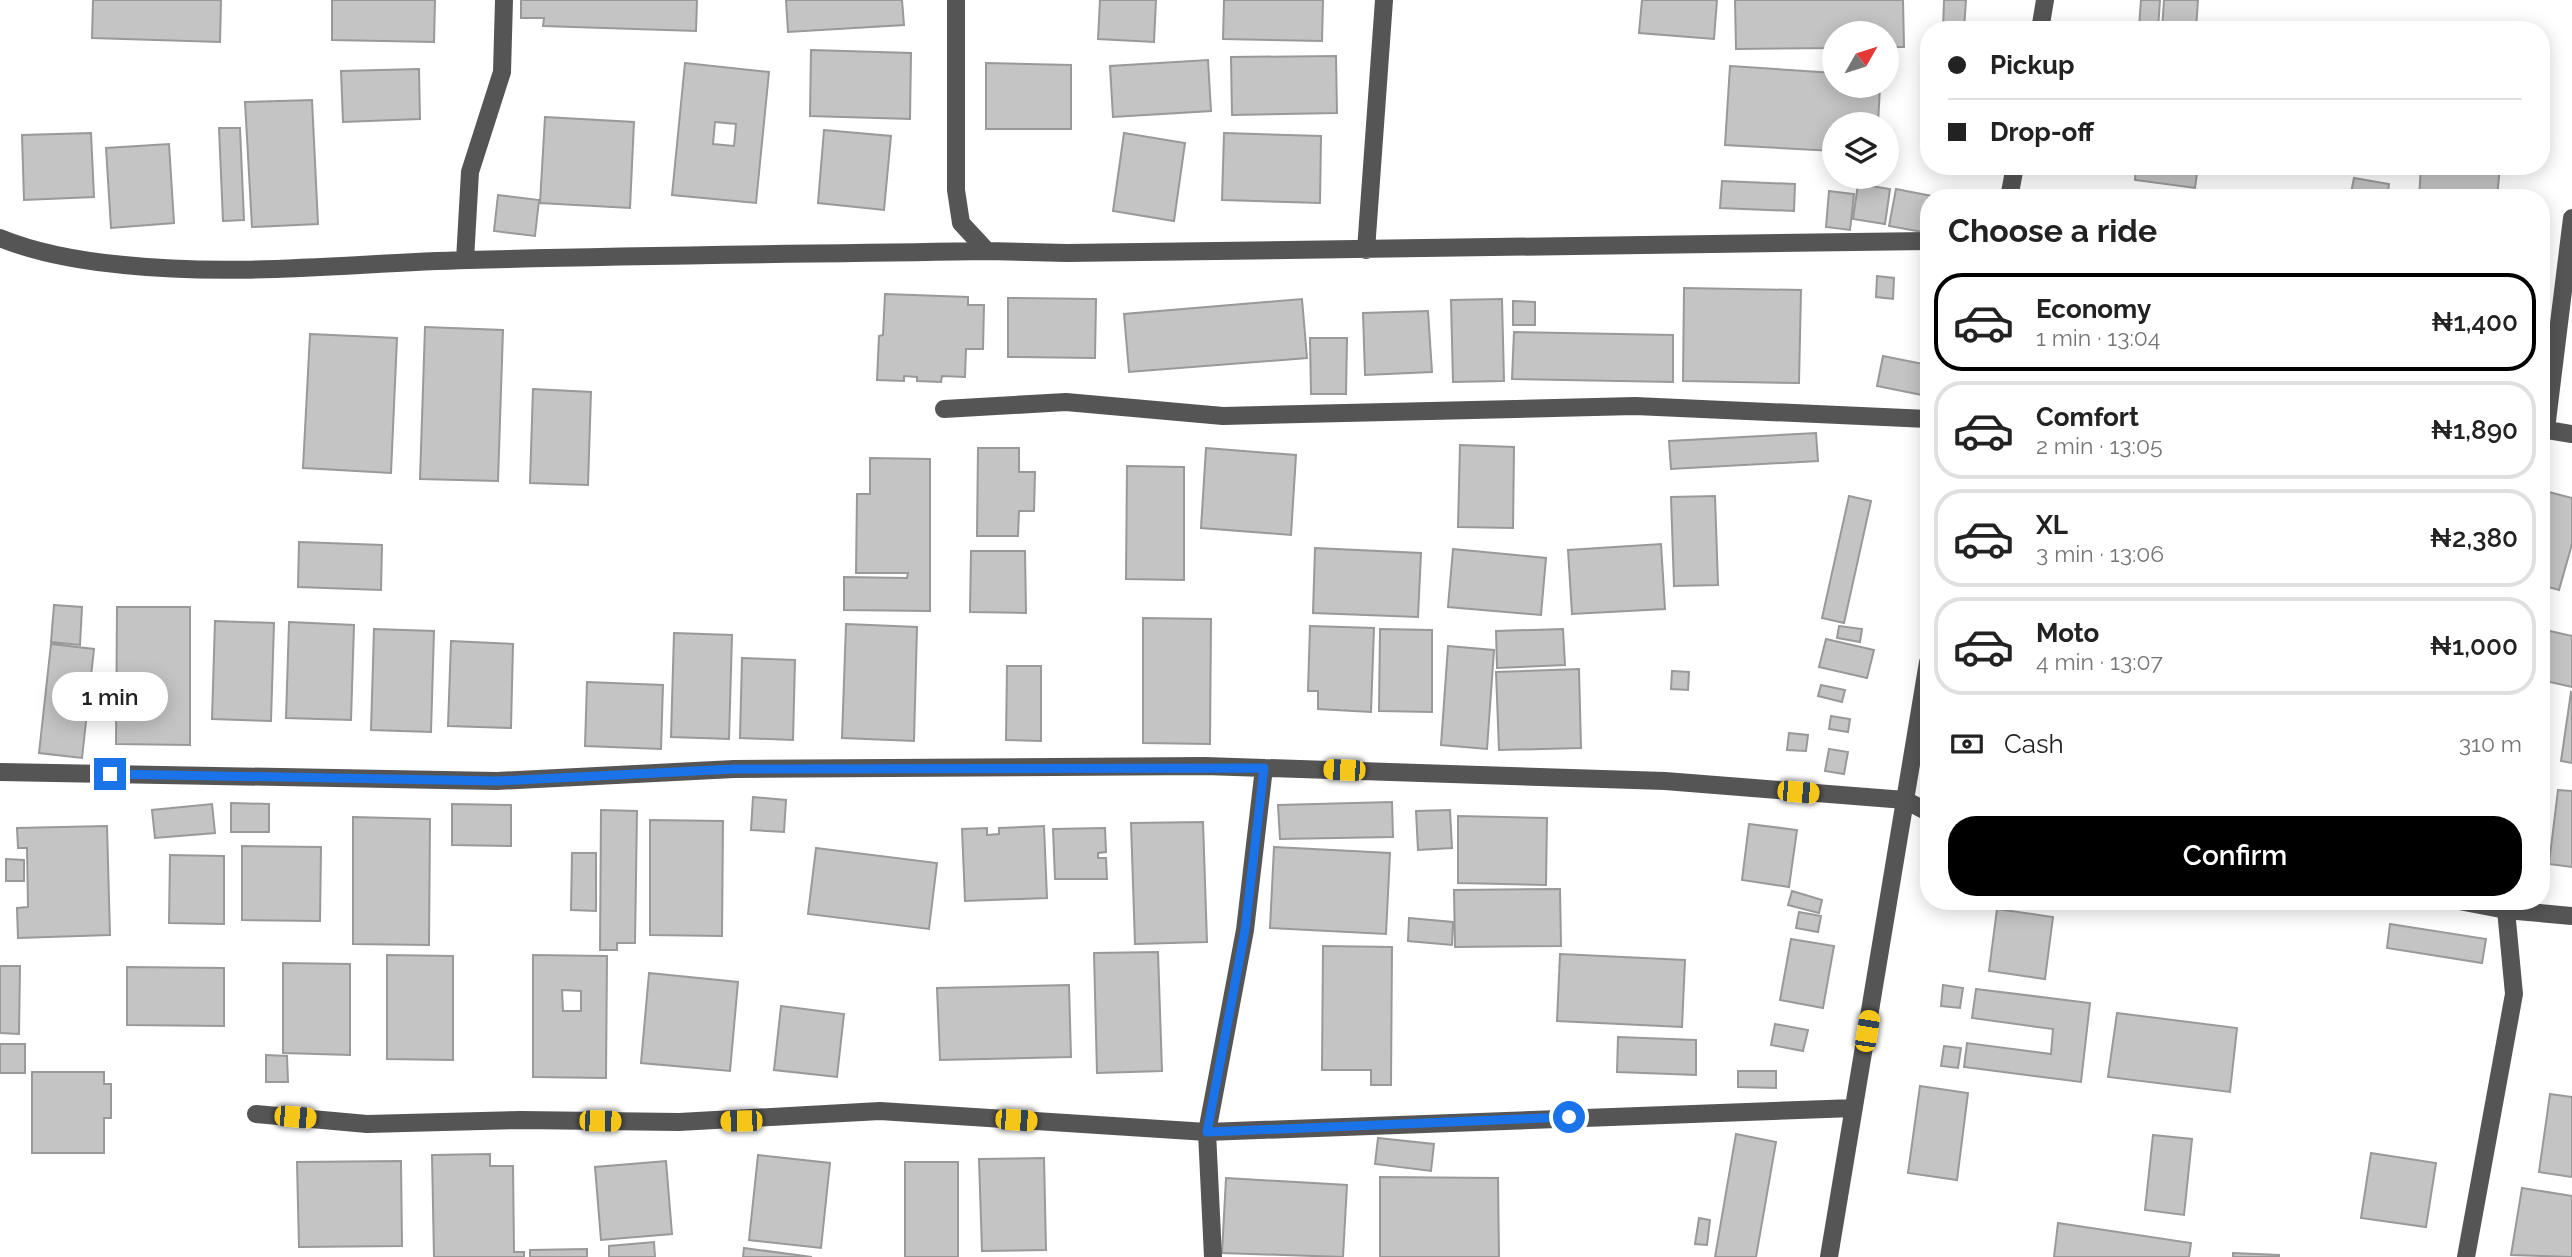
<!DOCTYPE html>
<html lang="en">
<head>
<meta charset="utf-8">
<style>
  :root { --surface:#fff; --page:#f2f2f2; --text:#222; --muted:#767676; --line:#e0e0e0; --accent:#000 }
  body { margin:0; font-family:Raleway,sans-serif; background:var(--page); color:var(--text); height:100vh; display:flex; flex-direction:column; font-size:26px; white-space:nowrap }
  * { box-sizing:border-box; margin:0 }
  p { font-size:23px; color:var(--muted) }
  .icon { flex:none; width:38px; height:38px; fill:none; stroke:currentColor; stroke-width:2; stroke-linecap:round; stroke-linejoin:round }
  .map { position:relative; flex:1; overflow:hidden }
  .side { position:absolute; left:1920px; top:189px; width:630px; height:721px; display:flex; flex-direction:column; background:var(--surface); border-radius:28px; box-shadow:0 4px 18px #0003 }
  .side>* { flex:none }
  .top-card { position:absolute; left:1920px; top:21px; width:630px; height:154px; border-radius:28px; box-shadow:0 4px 18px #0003; display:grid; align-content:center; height:154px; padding:0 28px; background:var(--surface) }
  .needle { width:46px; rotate:51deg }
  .controls { position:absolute; left:1822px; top:21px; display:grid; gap:14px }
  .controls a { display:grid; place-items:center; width:77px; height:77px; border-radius:50%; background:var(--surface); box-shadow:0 4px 18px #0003; font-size:35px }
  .end { position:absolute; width:32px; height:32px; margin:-16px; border:9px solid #1a73e8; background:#fff; box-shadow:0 0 0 4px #fff }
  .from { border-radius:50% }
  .bubble { position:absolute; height:49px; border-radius:24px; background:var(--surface); box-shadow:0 4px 18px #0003; font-size:23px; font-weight:600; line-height:49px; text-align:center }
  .car { position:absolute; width:21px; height:42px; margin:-21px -10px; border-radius:9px; box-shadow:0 0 5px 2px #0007; background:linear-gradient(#f5c518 24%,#345 0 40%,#f5c518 0 76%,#345 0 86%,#f5c518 0) }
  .top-card b { display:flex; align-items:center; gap:24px; height:66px; font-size:26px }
  .top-card b+b { border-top:2px solid var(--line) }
  .top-card i { width:18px; height:18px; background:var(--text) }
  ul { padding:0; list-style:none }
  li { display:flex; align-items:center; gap:21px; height:98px; margin:0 14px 10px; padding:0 14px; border:4px solid var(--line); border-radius:28px }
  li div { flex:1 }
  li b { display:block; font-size:26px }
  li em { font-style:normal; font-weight:600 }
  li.active { border-color:var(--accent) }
  li>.icon { width:63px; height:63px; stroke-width:1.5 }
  h2 { padding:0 28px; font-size:32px; line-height:84px }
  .pay { display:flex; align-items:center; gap:18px; height:77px; padding:0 28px; font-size:26px }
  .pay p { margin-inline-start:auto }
  .action { display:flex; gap:14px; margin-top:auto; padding:14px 28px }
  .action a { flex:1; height:80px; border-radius:28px; background:var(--accent); color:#fff; font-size:28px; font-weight:600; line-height:80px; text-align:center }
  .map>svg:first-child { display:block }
</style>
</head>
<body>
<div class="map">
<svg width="2572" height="1257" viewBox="0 0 2572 1257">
  <rect width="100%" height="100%" fill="#fff"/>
  <path fill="#c4c4c4" stroke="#999" stroke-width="2" fill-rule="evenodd" d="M93,0H221L220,42L92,38Z
    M332,0H435L434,42L332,40Z
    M521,0H697L696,31L543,26L544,18H521Z
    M786,0H902L904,25L788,32Z
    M1100,0H1156L1154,42L1098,39Z
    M1224,0H1323L1322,41L1223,39Z
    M1642,0H1717L1714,39L1639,33Z
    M1735,0H1903L1904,47H1886V33H1834V48L1736,49Z
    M1944,0H1966L1964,30H1943Z
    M2141,0H2160L2158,29L2139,27Z
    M2164,0H2198L2196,30H2162Z
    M811,50L911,53L910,119L810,116Z
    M1336,56L1337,113L1232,115L1231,57Z
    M1208,60L1211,111L1113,117L1110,66Z
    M685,63L769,72L756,203L672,195ZM715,122L736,124L734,146L713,144Z
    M986,63L1071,65V129H986Z
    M1730,66L1834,73V86H1880L1878,124H1834V151L1725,145Z
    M419,69L420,119L343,122L341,71Z
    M312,100L318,224L252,227L245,102Z
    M545,117L634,122L630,208L540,203Z
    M219,128H240L244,220L223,221Z
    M824,130L891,136L884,210L818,203Z
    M91,133L94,197L24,200L22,135Z
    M1124,133L1185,143L1174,221L1113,211Z
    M1224,133L1321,136L1320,203L1222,200Z
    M169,144L174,223L111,228L106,148Z
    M2136,166H2198L2195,188L2135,180Z
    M2304,166H2346L2345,172Z
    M2421,166H2500L2497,198H2419Z
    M2354,178L2389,184L2387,198H2350Z
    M1722,181L1795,184L1794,211L1720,208Z
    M1858,184L1890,189L1885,224L1853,219Z
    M1896,189L1942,198H1928V233L1889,226Z
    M1829,191L1854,194L1850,230L1826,227Z
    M498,195L539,200L535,236L494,231Z
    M1877,276L1894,278L1893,299L1876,297Z
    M1684,288L1801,290L1799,383L1683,381Z
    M885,294L968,297V305H984L983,349H966L965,377L942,376L941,382L917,381V377L904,376V381L877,380L879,336L883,335Z
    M1008,298L1096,299L1095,358L1008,357Z
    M1302,299L1307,358L1129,372L1124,314Z
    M1502,299L1504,381L1453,382L1451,300Z
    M1513,301L1535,302V325H1513Z
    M1428,311L1432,372L1365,375L1363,313Z
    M425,327L503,330L498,481L420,479Z
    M1514,332L1673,335V382L1512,379Z
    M310,334L397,338L391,473L303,468Z
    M1310,338H1347L1346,394H1311Z
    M1883,356L1928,365L1922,395L1877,386Z
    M533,389L591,392L588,485L530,483Z
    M1816,433L1818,461L1671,469L1669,441Z
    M1460,445L1514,447L1513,528L1458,527Z
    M978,448H1019V472H1035L1034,511H1019L1018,536H977Z
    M1206,448L1296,455L1291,535L1201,528Z
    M870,458L930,459V611L844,610V577L907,578L908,573H856L857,494H870Z
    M1127,466L1184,467V580L1126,579Z
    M2541,490L2572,498V544L2559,590L2541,585Z
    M1715,496L1718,585L1674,586L1671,497Z
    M1849,496L1871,501L1844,623L1822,618Z
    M299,542L382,545L381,590L298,587Z
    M1661,544L1665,609L1572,614L1568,550Z
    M1315,548L1421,553L1418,617L1313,613Z
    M1453,549L1546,558L1541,615L1448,607Z
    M971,551H1025L1026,613L970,612Z
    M54,605L82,607L80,645L51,642Z
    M117,607H190V745L116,744Z
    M1143,618L1211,619L1210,744L1143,743Z
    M215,621L274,623L271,721L212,719Z
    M289,622L354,625L351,720L286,718Z
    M846,624L917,627L914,741L842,738Z
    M1310,626L1374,628L1371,712L1318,709V691H1308Z
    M1839,626L1862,629L1860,642L1837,638Z
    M374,629L434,631L431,732L371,730Z
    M1380,629L1432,630V712L1379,711Z
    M1563,629L1565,665L1497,668L1496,631Z
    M2541,629L2572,636V687L2541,680Z
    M674,633L732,635L729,739L671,737Z
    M1826,639L1874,650L1867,678L1819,667Z
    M451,641L513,644L511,728L448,726Z
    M51,644L94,649L82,758L39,753Z
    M1448,646L1494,650L1487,749L1441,745Z
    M742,658L795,660L793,740L740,738Z
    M1007,666H1041V741L1006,740Z
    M1579,669L1581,748L1499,750L1496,672Z
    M1672,671L1689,672L1688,690L1671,689Z
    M587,682L663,685L661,749L585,746Z
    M1821,685L1845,690L1842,702L1818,696Z
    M2571,692H2572V763L2561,761Z
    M1831,716L1850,719L1848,732L1829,729Z
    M1789,733L1808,735L1806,751L1787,750Z
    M1829,749L1848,752L1844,774L1825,771Z
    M2558,790L2572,791V867L2549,864Z
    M753,797L786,800L784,832L751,830Z
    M1392,802L1393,837L1280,839L1278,805Z
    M231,803L269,804V832H231Z
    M212,804L215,833L155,838L152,810Z
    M452,804L511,805V846L452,845Z
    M601,810L637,811L635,943H617V950H600Z
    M1450,810L1452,848L1418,850L1416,811Z
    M1458,816L1547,818L1546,885L1458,883Z
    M353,817L430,819L429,945L353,944Z
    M650,820L723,821L722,936L650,935Z
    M1203,822L1207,942L1135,944L1131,823Z
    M1749,824L1797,830L1789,887L1742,880Z
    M107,826L110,935L18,938L17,908L28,907L27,848H18L17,828Z
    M1044,826L1047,898L965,901L962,829L987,828V835L999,834V828Z
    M1105,828L1106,852L1098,853V858H1106L1107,879H1055L1053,829Z
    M242,846L321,847L320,921L242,920Z
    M1274,847L1390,853L1386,934L1270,928Z
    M816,848L937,863L929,929L808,914Z
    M572,853H596V911L571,910Z
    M170,855L224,856V924L169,923Z
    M6,859L24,860V881H6Z
    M1560,889L1561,946L1455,947L1454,890Z
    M1792,891L1822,900L1819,913L1788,905Z
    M1997,909L2053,917L2045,979L1989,971Z
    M1799,912L1821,916L1818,932L1796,928Z
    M1409,918L1453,922L1452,945L1408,941Z
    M2390,924L2486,939L2482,963L2387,948Z
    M1791,939L1834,946L1823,1008L1780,1000Z
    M1323,946L1392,947L1391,1085H1371V1070H1322Z
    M1158,952L1162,1071L1097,1073L1094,953Z
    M1560,954L1685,960L1682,1027L1557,1021Z
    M387,955L453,956V1060L387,1059Z
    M533,955L607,956L606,1078L533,1077ZM562,990L581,991V1011H563Z
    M283,963L350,964V1055L283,1053Z
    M0,966H20L19,1034L0,1033Z
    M127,967L224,968V1026L127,1025Z
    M649,973L738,982L730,1071L641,1063Z
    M1069,985L1071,1057L940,1060L937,988Z
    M1943,985L1963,988L1960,1008L1941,1006Z
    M1976,989L2090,1003L2081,1082L1964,1067L1967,1043L2051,1054L2053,1029L1972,1018Z
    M781,1006L844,1014L837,1077L774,1070Z
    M2117,1013L2237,1028L2230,1092L2108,1077Z
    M1775,1024L1808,1030L1803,1051L1771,1045Z
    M1618,1037L1696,1040V1075L1617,1072Z
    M0,1044H25V1073H0Z
    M1944,1046L1961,1048L1958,1068L1941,1066Z
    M266,1055L287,1056L288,1082H266Z
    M1738,1071H1776V1088L1738,1087Z
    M32,1072H104V1084H111V1118H104V1153H32Z
    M1920,1086L1968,1093L1957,1180L1908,1173Z
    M2550,1094L2572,1097V1177L2539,1172Z
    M1736,1134L1776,1142L1756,1257H1715Z
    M2153,1135L2192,1139L2184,1215L2145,1210Z
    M1378,1138L1434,1144L1431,1171L1375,1164Z
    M2371,1153L2436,1163L2426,1227L2361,1218Z
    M490,1154V1166H513L514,1252H524V1257H434L432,1155Z
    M758,1155L830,1163L821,1248L749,1240Z
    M1044,1158L1046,1250L982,1251L979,1159Z
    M401,1161L402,1246L299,1247L297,1162Z
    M666,1161L672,1234L601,1240L595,1167Z
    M905,1162H958V1257H905Z
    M1380,1177L1498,1178L1499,1257H1380Z
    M1226,1178L1347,1185L1343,1257L1222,1253Z
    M2522,1188L2572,1196V1257L2511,1255Z
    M1699,1218L1710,1220L1707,1245L1695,1244Z
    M2058,1223L2191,1243L2189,1257H2054Z
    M654,1242L655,1257H609V1246Z
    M744,1248L812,1257H743Z
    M587,1249V1257H530V1250Z
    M2233,1253L2279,1255V1257H2233Z"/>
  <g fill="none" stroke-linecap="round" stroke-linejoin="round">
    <path stroke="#555" stroke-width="18" d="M956,0V190L961,223L987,251
      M2040,30L2045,0
      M2009,198L2015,166
      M0,238C39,254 82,261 124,265C239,277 352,263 468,260C641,255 814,254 987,251L1067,253L1928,241
      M1366,250L1384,0
      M465,260L470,172L502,72L504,0
      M944,409L1066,402L1223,416L1635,406L1928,419
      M2541,429L2572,434
      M2546,429L2572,218
      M0,772L497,781L734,769L1205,766L1665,781L1905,800L1928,812
      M2459,901L2506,910L2572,916
      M256,1114L367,1124L521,1120L679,1122L880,1111L1207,1132L1854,1108
      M1213,1257L1207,1132L1245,930L1264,768
      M1829,1257L1928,662
      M2466,1257L2514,994L2506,910"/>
  </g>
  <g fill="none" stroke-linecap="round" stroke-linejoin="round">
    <path stroke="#1a73e8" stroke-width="9" d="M110,774L497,781L734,769L1264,768L1245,930L1207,1132L1569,1117"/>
  </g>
</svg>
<div class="controls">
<a><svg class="needle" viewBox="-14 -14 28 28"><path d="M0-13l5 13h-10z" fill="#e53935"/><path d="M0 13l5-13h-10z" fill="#767676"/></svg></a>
<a><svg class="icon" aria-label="layers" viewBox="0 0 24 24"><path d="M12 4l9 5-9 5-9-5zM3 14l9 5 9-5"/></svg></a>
</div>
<i class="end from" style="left:1569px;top:1117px"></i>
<i class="end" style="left:110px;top:774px"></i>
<div class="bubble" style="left:52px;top:672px;width:116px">1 min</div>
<i class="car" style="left:1344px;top:770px;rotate:272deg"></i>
<i class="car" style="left:1798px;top:792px;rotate:95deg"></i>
<i class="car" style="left:1867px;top:1031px;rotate:9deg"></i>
<i class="car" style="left:295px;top:1117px;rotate:95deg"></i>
<i class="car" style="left:1016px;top:1120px;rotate:94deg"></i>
<i class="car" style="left:600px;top:1121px;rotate:91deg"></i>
<i class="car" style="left:741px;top:1121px;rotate:269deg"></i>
<div class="top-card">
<b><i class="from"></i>Pickup</b>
<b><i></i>Drop-off</b>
</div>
<section class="side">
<h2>Choose a ride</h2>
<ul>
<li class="active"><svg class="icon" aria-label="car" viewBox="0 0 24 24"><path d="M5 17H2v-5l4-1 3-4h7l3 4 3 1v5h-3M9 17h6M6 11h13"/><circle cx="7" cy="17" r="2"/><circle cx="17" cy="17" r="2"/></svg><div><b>Economy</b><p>1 min · 13:04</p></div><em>₦1,400</em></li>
<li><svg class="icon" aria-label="car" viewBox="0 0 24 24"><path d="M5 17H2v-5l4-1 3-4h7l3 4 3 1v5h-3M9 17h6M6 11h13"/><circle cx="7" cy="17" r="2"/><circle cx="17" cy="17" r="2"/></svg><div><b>Comfort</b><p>2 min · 13:05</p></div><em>₦1,890</em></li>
<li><svg class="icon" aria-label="car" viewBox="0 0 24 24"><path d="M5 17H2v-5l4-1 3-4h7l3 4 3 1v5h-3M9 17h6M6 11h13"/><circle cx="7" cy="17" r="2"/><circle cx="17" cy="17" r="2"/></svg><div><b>XL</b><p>3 min · 13:06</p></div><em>₦2,380</em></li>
<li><svg class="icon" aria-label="car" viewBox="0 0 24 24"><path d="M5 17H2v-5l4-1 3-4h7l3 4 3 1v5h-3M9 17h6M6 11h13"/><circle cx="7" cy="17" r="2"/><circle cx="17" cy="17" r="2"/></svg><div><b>Moto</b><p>4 min · 13:07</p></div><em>₦1,000</em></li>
</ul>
<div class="pay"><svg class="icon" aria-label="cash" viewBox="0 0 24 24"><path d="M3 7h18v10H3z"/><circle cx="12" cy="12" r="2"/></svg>Cash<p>310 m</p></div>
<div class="action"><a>Confirm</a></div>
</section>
</div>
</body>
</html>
